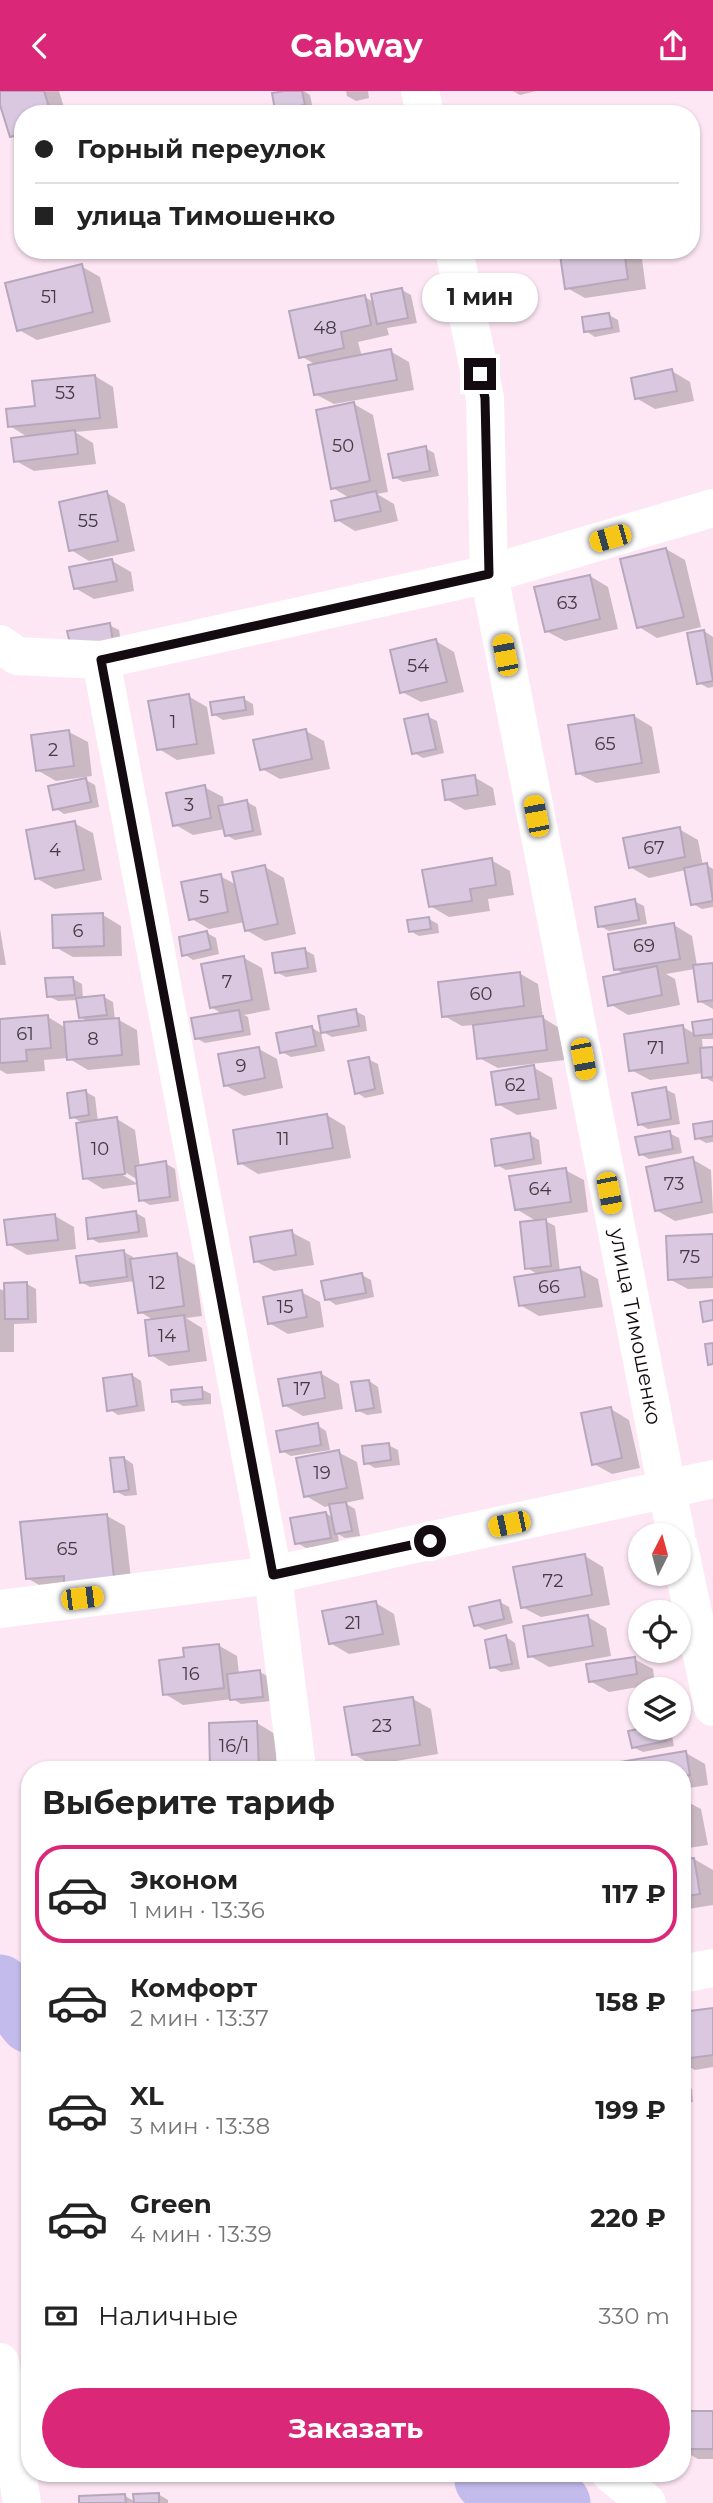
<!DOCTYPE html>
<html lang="ru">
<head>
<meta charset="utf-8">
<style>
  :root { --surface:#fff; --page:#f2f2f2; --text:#222; --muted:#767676; --line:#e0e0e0; --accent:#db2777 }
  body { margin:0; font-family:Montserrat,sans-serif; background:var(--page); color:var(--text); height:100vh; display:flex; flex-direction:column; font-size:26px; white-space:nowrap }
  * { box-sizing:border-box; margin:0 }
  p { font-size:23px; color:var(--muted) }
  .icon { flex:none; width:38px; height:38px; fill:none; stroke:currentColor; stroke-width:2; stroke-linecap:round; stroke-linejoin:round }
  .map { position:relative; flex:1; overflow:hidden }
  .panel { position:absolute; left:21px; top:1670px; width:670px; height:721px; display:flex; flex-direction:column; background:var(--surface); border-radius:28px; box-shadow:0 2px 5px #0004 }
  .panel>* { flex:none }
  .guide { position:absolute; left:14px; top:14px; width:686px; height:154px; border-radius:28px; box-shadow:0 2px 5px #0004; display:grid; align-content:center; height:154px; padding:0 21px; background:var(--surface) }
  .needle { width:46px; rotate:6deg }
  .buttons { position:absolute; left:628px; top:1432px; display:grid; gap:14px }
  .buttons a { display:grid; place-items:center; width:63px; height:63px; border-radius:50%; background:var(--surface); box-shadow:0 2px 5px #0004; font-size:35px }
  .end { position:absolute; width:32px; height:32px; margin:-16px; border:9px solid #140b11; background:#fff; box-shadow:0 0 0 4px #fff }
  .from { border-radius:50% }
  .bubble { position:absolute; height:49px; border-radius:24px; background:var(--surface); box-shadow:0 2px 5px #0004; font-size:23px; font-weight:700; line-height:49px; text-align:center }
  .car { position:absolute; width:21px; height:42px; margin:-21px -10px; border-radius:9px; box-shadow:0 0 5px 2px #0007; background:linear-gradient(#f5c518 24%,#345 0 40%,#f5c518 0 76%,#345 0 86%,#f5c518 0) }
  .guide b { display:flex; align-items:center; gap:24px; height:66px; font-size:26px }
  .guide b+b { border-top:2px solid var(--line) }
  .guide i { width:18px; height:18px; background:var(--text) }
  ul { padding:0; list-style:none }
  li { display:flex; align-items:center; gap:21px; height:98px; margin:0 14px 10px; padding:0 7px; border:4px solid transparent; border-radius:28px }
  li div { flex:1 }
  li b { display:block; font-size:26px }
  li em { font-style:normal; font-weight:700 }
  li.on { border-color:var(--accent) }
  li>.icon { width:63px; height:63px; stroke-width:1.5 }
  h2 { padding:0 21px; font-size:32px; line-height:84px }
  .pay { display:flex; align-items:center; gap:18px; height:77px; padding:0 21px; font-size:26px }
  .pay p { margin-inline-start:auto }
  .action { display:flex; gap:14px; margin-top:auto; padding:14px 21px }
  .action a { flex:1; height:80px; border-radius:42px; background:var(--accent); color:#fff; font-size:28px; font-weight:700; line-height:80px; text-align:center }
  header { display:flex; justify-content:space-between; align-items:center; height:91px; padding:0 21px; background:var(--accent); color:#fff; font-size:32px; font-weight:700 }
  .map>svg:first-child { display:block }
</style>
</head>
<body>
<header><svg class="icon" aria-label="back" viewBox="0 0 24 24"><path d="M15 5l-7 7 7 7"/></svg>Cabway<svg class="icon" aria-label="share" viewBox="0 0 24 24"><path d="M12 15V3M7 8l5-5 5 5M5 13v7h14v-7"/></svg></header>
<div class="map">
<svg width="713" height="2412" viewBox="0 0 713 2412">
  <rect width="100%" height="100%" fill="#fde7f4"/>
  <path fill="#0003" fill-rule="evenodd" d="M0,0H59L66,23H23V52L12,45L0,8Z
    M294,0H304L310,4L313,18L285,23L277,18Z
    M346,0H368L369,7L356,10L347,5Z
    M513,0H536L520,4Z
    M334,159H366L367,161L345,165Z
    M607,159H627L642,168L646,198L585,207L567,197Z
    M81,175L100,186L111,231L37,249L19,239Z
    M402,199L411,204L417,232L387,237L389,244L358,251L362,266L390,260L409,271L414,299L334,313L315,303L316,274L301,265L365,206L375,212Z
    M609,224L618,229L620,241L595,246L586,240Z
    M672,280L690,291L694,310L655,318L636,307Z
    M95,285L113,296L118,337L75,341L93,352L96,373L34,380L16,370L29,347L10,335L37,317Z
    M354,313L373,324L388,401L377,403L394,413L398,430L355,440L337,429L351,408L333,397Z
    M425,357L434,362L439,385L403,391L394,386Z
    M107,402L125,413L135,460L89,470L71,459Z
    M666,458L685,469L701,536L657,547L639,536Z
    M112,470L131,481L134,500L94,508L75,497Z
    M590,485L608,496L618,538L565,550L546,540Z
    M109,534L119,539L122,556L82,564Z
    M704,540L713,546V596L708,597L699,592Z
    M436,550L454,561L464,601L421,611L402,601Z
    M188,605L207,616L215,663L177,669L159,658Z
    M244,608L253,613L254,624L223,629L213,623Z
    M427,625L437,630L444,662L423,667L414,662Z
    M634,625L652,636L660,682L596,692L577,682Z
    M306,640L324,650L330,678L280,688L262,678Z
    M69,641L88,651L92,685L56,690L37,679Z
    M474,686L493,697L496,714L465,719L446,708Z
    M86,689L95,694L99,716L64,723L55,717Z
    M204,696L223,706L224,715L247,711L256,716L262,744L235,749L226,744L225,738L193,744L174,733Z
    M74,732L93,742L102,789L55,798L36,787Z
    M679,738L698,749L703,775L707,774L713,778V816L702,818L693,813L686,779L649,787L630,776Z
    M491,769L510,780L514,804L488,808L490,820L449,826L430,815Z
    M265,776L284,787L296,843L265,850L246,839L245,831L209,838L190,827L220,785L237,794Z
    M634,810L644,815L647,833L609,840L600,835Z
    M103,824L121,835L122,865L73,866L55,856Z
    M429,828L438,833L439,842L419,845L410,840Z
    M674,834L692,845L697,875L713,873V918L699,910L695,878L666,883L675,888L680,914L628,924L610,913L625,883L615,878Z
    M0,838L6,874H0Z
    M207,842L216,847L219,863L193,869L184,863Z
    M305,859L314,864L317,881L286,886L276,881Z
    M244,867L262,877L270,919L244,924L248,926L251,944L205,952L196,947L224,924L211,916Z
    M519,882L538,893L543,927L561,938L565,969L498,977L479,967L475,934L462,935L444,925Z
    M73,888L82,893L83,908L104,906L113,911L115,929H119L137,939L140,974L88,979L68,967L44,969L45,980L7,983L0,979V930L48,926L66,937L89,931L80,926L78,909L58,910L48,905Z
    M355,920L365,925L367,940L332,946L323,941Z
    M713,930V948H702L703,959L713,958V991L704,986V982L650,989L631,979L683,936L695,943Z
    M312,937L321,942L325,960L291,966L282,961Z
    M259,958L277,968L283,997L244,1005L225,994Z
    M368,968L378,973L384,1003L365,1007L356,1001Z
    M531,975L552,987L557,1018L517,1024L498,1013Z
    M665,998L675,1003L680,1033L648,1038L639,1033Z
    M86,1001L95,1006L98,1031L117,1028L135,1039L140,1076L165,1072L175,1078L179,1110L150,1114L141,1109L139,1093L103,1098L85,1087V1033L72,1026ZM118,1077L138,1089V1093L116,1080Z
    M327,1024L345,1035L351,1067L258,1083L240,1072Z
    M713,1032V1051L706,1052L697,1047Z
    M669,1042L679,1047L682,1062L649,1068L640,1063Z
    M530,1044L539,1049L542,1073L506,1079L497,1074Z
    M692,1068L711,1079L713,1122L675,1130L656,1119Z
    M565,1079L584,1089L588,1121L542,1128L555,1135L560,1181L580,1178L598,1188L603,1216L539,1225L520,1214L539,1184L527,1177L538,1131L516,1118Z
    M136,1122L145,1127L148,1146L99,1152L90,1147Z
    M55,1125L74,1136L76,1158L27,1164L8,1153Z
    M291,1141L310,1151L314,1174L274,1180L255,1170Z
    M713,1145V1197L688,1198L669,1188Z
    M124,1161L133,1166V1170L176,1163L195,1174L202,1225L186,1227L202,1237L207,1270L169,1275L151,1264L155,1230L140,1221L135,1190L90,1196L81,1191Z
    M362,1184L371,1189L374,1206L336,1214L327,1208Z
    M27,1193L36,1198L37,1232L14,1233V1261H0V1198L6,1201Z
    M301,1201L320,1211L324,1236L288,1243L269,1232Z
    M320,1282L339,1293L343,1318L303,1325L284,1314Z
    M132,1284L141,1290L145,1320L118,1324L109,1318Z
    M369,1290L378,1296L382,1322L367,1324L357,1319Z
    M201,1298L211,1303V1313L183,1315L174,1310Z
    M611,1318L629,1329L640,1377L612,1383L594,1373Z
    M317,1334L326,1340L330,1359L291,1365L282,1360Z
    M388,1354L398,1359L400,1374L375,1377L366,1372Z
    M338,1361L357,1371L364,1408L345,1412L355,1418L360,1445L345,1447L338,1443L339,1452L306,1457L297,1452L326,1422L333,1427L331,1414L325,1416L306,1405Z
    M124,1367L133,1373L137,1404L125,1405L115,1400Z
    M107,1425L125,1435L132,1497L46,1498L27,1487Z
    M585,1465L603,1476L610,1514L541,1526L522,1516Z
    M500,1511L509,1516L513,1532L485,1539L475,1534Z
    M376,1512L394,1523L400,1554L349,1563L330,1552Z
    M588,1526L606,1537L611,1565L549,1576L530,1565Z
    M506,1546L515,1552L520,1578L501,1581L492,1576Z
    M218,1554L237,1565L239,1583L260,1581L269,1586L272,1610L241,1613L233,1608L183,1614L165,1603L186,1568Z
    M634,1568L653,1578L655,1593L609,1601L590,1590Z
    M413,1608L431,1618L438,1663L372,1674L353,1663Z
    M640,1617V1634L636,1632L634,1619Z
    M257,1632L275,1643L277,1678H212L210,1634Z
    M644,1636H664L671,1640L674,1655L643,1661L633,1656L647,1638Z
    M686,1662L705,1673L708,1694L682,1698V1678L592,1677Z
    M682,1708L701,1718L708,1754L682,1758Z
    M694,1768L713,1779V1814L682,1819V1770Z
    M713,1919V1976L695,1979L682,1972V1923Z
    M682,1993L692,1998L693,2011L682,2012Z
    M713,2321V2368H698L682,2359V2322Z
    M276,2382H398V2391H372L361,2384V2389L292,2391Z
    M158,2403L168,2409V2412H81L125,2405L136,2411Z"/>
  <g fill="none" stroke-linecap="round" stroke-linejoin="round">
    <path stroke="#c3bbec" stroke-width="61" d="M0,1894L30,1932
      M484,2382L485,2389L560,2412"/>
  </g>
  <path fill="#d9c8df" stroke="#b7a7bd" stroke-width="2" d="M0,0H44L51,23H23V43L10,46L0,14Z
    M284,0H302L305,14L275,19L272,2Z
    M595,159H624L628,188L565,198L560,164Z
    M82,173L93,221L17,240L5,192Z
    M402,197L408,227L377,233L371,203Z
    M365,204L371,234L341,241L344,257L299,267L289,220Z
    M609,222L612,237L584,241L582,226Z
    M391,258L397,289L314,304L308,274Z
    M672,278L677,300L635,308L631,287Z
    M95,284L100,327L8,336L6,318L35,315L32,290Z
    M354,311L370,390L331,398L316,319Z
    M75,339L78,363L14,371L11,347Z
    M426,355L430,380L393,387L388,363Z
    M107,400L118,450L69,460L59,411Z
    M376,400L381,420L335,430L331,410Z
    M666,457L684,526L637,537L620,468Z
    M112,468L117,490L74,498L69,476Z
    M590,484L600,528L545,541L534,496Z
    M110,532L113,551L72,560L67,540Z
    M704,539L713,590L697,593L687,542Z
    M436,548L447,591L400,602L390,559Z
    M189,603L197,653L157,659L148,610Z
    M244,606L246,619L212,624L210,611Z
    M428,623L436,658L412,663L404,628Z
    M634,624L642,672L576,683L568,634Z
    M306,638L312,668L260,679L253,649Z
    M69,639L74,675L36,680L31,644Z
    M475,684L478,704L445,709L442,689Z
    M86,687L91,711L53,719L48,695Z
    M205,694L211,727L173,735L166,702Z
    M247,709L253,740L225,745L218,715Z
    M75,730L84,779L35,788L26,739Z
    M680,736L685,766L629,777L623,747Z
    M492,767L496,794L470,798L472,810L429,816L422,779Z
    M707,772L713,810L691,814L684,777Z
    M265,774L278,833L245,840L232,781Z
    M221,783L228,821L189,829L181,791Z
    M635,808L639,829L598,836L595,816Z
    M103,822L104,855L53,857L52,824Z
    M429,826L431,838L409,841L407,829Z
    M674,832L680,868L614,879L608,843Z
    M207,840L211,858L182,865L179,846Z
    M305,857L308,877L275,882L272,862Z
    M244,865L252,909L210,917L201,873Z
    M713,872V909L698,911L693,874Z
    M657,875L662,904L608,915L603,886Z
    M520,881L524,915L442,926L438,891Z
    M73,886L75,904L47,906L45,887Z
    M104,904L107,924L79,927L76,907Z
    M356,918L359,935L321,942L318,925Z
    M239,919L243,940L195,948L191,927Z
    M48,924L51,957L26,959L27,970L0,972V928Z
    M543,925L547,959L477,968L473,934Z
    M119,927L122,964L67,969L64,931Z
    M713,928V943L694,945L692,931Z
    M683,934L688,972L629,980L624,943Z
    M312,935L316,955L280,962L276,942Z
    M259,956L265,987L224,995L218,963Z
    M713,956V986L702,987L700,957Z
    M369,966L375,998L355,1003L348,970Z
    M534,974L539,1008L496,1014L491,981Z
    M666,996L671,1028L638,1034L632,1002Z
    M86,999L89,1024L70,1027L67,1002Z
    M327,1023L333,1057L238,1073L233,1039Z
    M117,1026L125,1083L83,1088L76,1032Z
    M713,1030V1045L695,1048L693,1033Z
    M670,1040L673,1058L639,1064L635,1046Z
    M530,1042L534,1068L495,1075L491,1048Z
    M693,1066L702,1111L655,1120L646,1076Z
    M166,1070L170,1106L139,1110L135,1075Z
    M566,1077L571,1111L515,1119L509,1085Z
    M136,1120L139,1141L88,1148L86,1127Z
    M55,1123L58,1149L7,1154L4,1129Z
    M546,1128L551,1175L525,1178L520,1131Z
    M292,1139L296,1164L254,1171L250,1146Z
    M713,1143V1186L668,1189L666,1145Z
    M124,1159L127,1186L80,1192L76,1165Z
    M177,1162L184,1215L138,1222L130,1168Z
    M580,1176L585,1206L519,1215L514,1186Z
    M362,1182L366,1202L325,1209L321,1190Z
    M27,1191L28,1228H5L4,1192Z
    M302,1199L307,1226L268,1233L263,1206Z
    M713,1209V1229L703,1231L700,1211Z
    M184,1224L189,1260L149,1265L145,1229Z
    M713,1252V1273L708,1274L705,1253Z
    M321,1281L325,1307L283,1315L278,1288Z
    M132,1283L137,1315L107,1320L103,1287Z
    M369,1289L374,1317L356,1320L351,1291Z
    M202,1296L203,1308L172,1311L171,1299Z
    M611,1316L622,1367L592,1374L581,1322Z
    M318,1332L321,1354L280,1361L276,1340Z
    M389,1352L391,1369L364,1373L362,1355Z
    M339,1359L347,1397L304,1406L296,1367Z
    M124,1366L129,1399L114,1401L110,1367Z
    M346,1411L352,1440L335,1443L329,1413Z
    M326,1421L331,1447L295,1453L290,1427Z
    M107,1423L114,1487L64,1492V1485L26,1488L20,1431Z
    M585,1463L592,1504L521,1517L513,1476Z
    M500,1509L504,1528L474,1535L469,1516Z
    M376,1510L383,1543L329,1553L322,1520Z
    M588,1524L593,1555L528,1566L523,1535Z
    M506,1544L512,1573L490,1577L485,1549Z
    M219,1553L224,1597L163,1604L159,1569L184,1566L183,1557Z
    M635,1566L637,1583L589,1591L586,1573Z
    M260,1579L263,1606L230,1609L227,1583Z
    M413,1606L420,1654L352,1664L344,1616Z
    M257,1630L259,1678H210L209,1632Z
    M648,1636H663L666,1650L632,1657L628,1640Z
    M686,1660L690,1684L682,1685V1678H590V1676Z
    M682,1706L690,1744L682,1746Z
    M694,1767L700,1803L682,1806V1768Z
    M713,1917V1964L682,1968V1921Z
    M682,2320H713V2358H682Z
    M361,2382H389V2387H361Z
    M159,2402V2412H134L133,2403Z
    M125,2403L126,2412H79V2405Z"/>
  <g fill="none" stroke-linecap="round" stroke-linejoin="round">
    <g stroke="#fff" stroke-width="38">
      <path d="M420,0L425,23"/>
      <path id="s1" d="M454,159L485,307L489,483L676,1444"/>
      <path d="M0,553L17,565L101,569L489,483L713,417"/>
      <path d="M101,569L273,1484L297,1678"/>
      <path d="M679,1456L713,1616"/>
      <path d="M0,1518L273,1484L713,1388"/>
      <path d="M682,1883L713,1877"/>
      <path d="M0,2271L22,2412"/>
      <path d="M610,2382L647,2412"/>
    </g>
  </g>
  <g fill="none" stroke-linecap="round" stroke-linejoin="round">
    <path stroke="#140b11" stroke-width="9" d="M430,1450L273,1484L101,569L489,483L485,307L480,283"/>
  </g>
  <g text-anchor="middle" stroke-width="5" stroke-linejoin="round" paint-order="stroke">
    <g font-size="18" fill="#453a44">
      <text x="49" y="212">51</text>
      <text x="325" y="243">48</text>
      <text x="65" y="308">53</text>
      <text x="343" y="361">50</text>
      <text x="88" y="436">55</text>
      <text x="567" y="518">63</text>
      <text x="418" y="581">54</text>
      <text x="173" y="637">1</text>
      <text x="605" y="659">65</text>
      <text x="53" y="665">2</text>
      <text x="189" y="720">3</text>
      <text x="654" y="763">67</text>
      <text x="55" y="765">4</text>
      <text x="204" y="812">5</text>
      <text x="78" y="846">6</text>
      <text x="644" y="861">69</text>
      <text x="227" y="897">7</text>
      <text x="481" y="909">60</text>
      <text x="25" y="949">61</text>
      <text x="93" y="954">8</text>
      <text x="656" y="963">71</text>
      <text x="241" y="981">9</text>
      <text x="515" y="1000">62</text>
      <text x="283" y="1054">11</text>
      <text x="100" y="1064">10</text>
      <text x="674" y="1099">73</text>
      <text x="540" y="1104">64</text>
      <text x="690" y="1172">75</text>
      <text x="157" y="1198">12</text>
      <text x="549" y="1202">66</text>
      <text x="285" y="1222">15</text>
      <text x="167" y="1251">14</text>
      <text x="302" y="1304">17</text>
      <text x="322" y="1388">19</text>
      <text x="67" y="1464">65</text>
      <text x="553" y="1496">72</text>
      <text x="353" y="1538">21</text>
      <text x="191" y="1589">16</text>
      <text x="382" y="1641">23</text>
      <text x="234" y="1661">16/1</text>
    </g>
    <g font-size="21" fill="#140b11" stroke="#fde7f4">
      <text dy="7" stroke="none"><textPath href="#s1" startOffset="1094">улица Тимошенко</textPath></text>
    </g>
  </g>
</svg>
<div class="buttons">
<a><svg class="needle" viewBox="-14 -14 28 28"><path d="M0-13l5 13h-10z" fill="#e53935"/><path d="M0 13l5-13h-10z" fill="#767676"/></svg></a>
<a><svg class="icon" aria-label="locate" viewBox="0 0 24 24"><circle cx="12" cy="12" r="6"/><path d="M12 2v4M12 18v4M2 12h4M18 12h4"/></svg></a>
<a><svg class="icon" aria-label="layers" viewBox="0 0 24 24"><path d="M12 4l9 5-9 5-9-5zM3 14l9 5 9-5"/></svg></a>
</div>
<i class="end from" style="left:430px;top:1450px"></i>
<i class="end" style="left:480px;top:283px"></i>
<div class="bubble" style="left:422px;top:182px;width:116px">1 мин</div>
<i class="car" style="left:610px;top:447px;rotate:254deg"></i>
<i class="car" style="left:505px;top:564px;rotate:349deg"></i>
<i class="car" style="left:536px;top:725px;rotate:349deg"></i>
<i class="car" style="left:583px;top:968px;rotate:169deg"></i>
<i class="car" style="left:609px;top:1102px;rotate:169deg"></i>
<i class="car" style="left:509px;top:1433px;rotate:258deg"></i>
<i class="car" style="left:82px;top:1507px;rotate:83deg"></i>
<div class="guide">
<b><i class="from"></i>Горный переулок</b>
<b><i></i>улица Тимошенко</b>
</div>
<section class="panel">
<h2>Выберите тариф</h2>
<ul>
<li class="on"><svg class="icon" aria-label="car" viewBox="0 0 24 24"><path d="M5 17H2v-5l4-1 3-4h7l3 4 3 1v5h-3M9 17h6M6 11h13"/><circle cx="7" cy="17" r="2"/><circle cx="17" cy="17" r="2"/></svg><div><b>Эконом</b><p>1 мин · 13:36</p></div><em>117 ₽</em></li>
<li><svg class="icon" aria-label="car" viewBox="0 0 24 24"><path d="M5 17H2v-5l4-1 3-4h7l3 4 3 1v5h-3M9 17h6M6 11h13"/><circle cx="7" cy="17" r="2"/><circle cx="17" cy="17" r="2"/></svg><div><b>Комфорт</b><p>2 мин · 13:37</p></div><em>158 ₽</em></li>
<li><svg class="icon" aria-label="car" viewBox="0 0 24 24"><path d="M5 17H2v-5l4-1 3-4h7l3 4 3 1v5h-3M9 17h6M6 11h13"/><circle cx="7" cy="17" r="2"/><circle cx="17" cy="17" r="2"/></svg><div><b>XL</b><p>3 мин · 13:38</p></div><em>199 ₽</em></li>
<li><svg class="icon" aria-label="car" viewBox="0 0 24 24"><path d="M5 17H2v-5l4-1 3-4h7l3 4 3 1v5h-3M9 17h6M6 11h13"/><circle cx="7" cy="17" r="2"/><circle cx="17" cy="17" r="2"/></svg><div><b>Green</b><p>4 мин · 13:39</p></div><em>220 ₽</em></li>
</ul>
<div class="pay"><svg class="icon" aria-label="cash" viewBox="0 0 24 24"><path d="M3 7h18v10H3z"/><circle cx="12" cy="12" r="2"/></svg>Наличные<p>330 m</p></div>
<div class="action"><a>Заказать</a></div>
</section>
</div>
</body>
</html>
